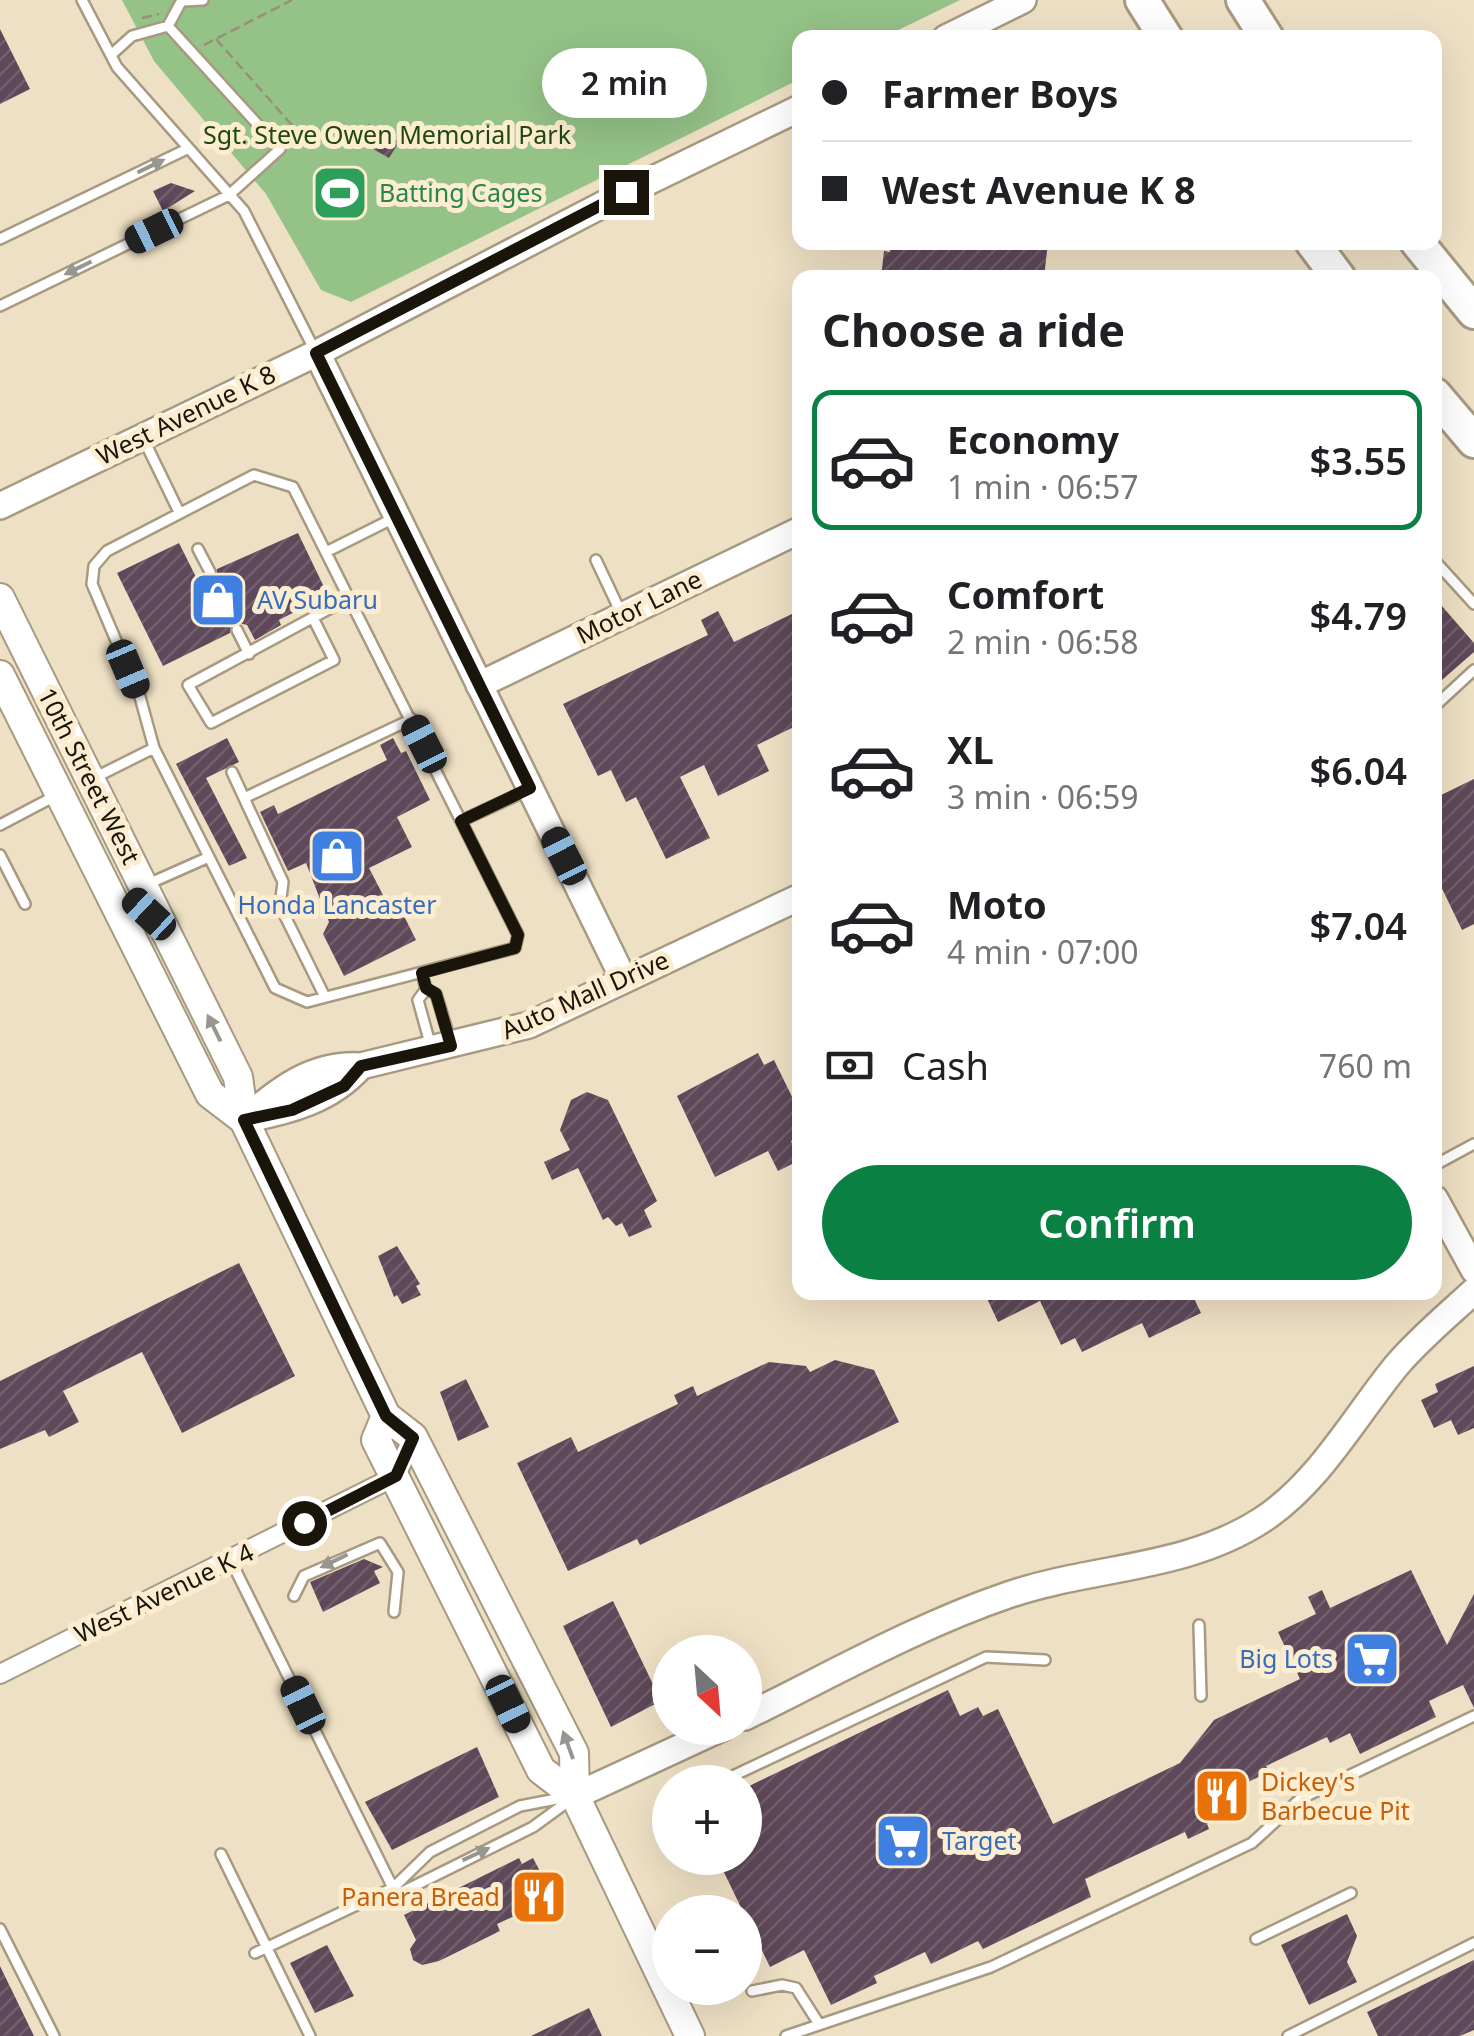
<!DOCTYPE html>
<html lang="en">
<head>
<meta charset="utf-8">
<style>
  :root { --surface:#fff; --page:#f6f6f6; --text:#202124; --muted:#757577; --line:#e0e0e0; --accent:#0b8043 }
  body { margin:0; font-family:"Noto Sans",sans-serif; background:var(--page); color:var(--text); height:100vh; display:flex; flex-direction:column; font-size:38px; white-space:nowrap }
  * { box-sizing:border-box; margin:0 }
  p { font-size:32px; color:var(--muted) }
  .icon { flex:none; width:55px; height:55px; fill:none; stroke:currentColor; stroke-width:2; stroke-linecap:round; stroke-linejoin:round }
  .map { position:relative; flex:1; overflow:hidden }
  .side { position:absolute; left:792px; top:270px; width:650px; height:1030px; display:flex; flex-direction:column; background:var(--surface); border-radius:20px; box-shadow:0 10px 40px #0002 }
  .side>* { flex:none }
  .banner { position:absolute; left:792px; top:30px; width:650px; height:220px; border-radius:20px; box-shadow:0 10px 40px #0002; display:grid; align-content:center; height:220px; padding:0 30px; background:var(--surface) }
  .needle { width:65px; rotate:154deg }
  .buttons { position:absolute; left:652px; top:1635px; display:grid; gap:20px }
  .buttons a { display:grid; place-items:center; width:110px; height:110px; border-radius:50%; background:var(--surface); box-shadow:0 10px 40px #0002; font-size:50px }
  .end { position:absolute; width:45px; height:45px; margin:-22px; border:12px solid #1a150b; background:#fff; box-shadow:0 0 0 5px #fff }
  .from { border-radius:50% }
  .bubble { position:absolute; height:70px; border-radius:35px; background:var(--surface); box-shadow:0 10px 40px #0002; font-size:32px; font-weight:600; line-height:70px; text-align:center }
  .car { position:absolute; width:30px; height:60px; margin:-30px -15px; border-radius:12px; box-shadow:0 0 8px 2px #0007; background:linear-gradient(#222 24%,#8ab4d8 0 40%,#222 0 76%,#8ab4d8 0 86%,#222 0) }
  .banner b { display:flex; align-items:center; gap:35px; height:95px; font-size:38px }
  .banner b+b { border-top:2px solid var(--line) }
  .banner i { width:25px; height:25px; background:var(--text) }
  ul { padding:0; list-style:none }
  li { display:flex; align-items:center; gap:30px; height:140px; margin:0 20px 15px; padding:0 10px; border:5px solid transparent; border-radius:20px }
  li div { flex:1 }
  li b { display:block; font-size:38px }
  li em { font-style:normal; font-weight:600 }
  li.on { border-color:var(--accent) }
  li>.icon { width:90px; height:90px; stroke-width:1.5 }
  h2 { padding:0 30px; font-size:45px; line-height:120px }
  .pay { display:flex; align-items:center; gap:25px; height:110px; padding:0 30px; font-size:38px }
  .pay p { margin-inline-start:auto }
  .cta { display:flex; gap:20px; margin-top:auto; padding:20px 30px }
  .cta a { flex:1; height:115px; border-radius:60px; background:var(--accent); color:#fff; font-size:40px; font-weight:600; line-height:115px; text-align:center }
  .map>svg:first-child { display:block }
</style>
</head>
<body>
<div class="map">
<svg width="1474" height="2036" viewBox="0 0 1474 2036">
  <defs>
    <pattern id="building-hatch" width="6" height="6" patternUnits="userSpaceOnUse" patternTransform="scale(2.5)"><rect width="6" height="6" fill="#5e4859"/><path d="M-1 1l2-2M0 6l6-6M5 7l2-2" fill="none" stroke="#705f6c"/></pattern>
  </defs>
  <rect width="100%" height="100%" fill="#eee0c4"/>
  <path fill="#94c287" d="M122,0H960L884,37L800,38V79L351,302L321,290L266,194L154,61Z"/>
  <path fill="url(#building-hatch)" d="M0,29L30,89L0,104Z
    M369,124L399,142L389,158L359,141Z
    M171,183L195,191L163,211L153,191Z
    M891,242H1048L1044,278H881L884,251L890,252Z
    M298,533L324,587L305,597L308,605L279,620L281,625L255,640L247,625L234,622L230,633L163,666L117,573L179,543L197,579L213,580L217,569Z
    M1435,598L1474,643V652L1435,686Z
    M800,610V724L757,745L769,771L718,796L704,765L680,777L710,838L666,859L636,797L626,802L611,770L598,776L563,704L708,635L701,620L718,611L734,642Z
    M227,738L239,762L206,778L247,858L229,866L176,764Z
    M393,738L401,753L406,751L430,800L397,817L412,847L369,868L383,895L387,900L395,898L416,940L344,976L323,934L329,922L306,863L288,871L260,812L274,805L278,814L387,760L380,745Z
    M1474,779V924L1462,930L1435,874V798Z
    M758,1053L764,1065L774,1060L800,1113V1136L791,1141L800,1160L778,1171L768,1151L715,1177L677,1096Z
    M587,1092L608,1100L657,1201L644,1210L652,1227L629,1237L622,1223L616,1226L608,1217L603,1220L578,1168L552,1180L544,1162L570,1150L560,1130L571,1100Z
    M397,1246L420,1284L416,1286L421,1295L402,1304L397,1295L394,1297L378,1256Z
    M239,1263L295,1376L182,1433L142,1352L63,1391L79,1422L49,1437L45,1430L0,1449V1381Z
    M984,1292H1191L1201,1313L1149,1338L1142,1323L1082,1352L1075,1338L1061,1345L1040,1301L998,1322Z
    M835,1360L874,1370L899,1422L640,1545L637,1539L568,1571L517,1463L571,1437L578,1452L678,1404L674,1395L693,1386L697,1396L769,1362L806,1366L810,1372Z
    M1474,1366V1428L1458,1435L1451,1420L1434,1428L1421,1400L1438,1392L1435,1384Z
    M466,1379L489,1427L458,1441L440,1392Z
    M364,1559L383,1567L374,1571L380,1583L323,1612L310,1582Z
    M1411,1570L1447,1645L1474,1594V1708L1463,1685L1429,1701L1436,1717L1360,1754L1350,1733L1330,1743L1327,1737L1266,1766L1269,1772L1248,1782L1244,1774L1207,1824L1209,1829L1188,1839L1185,1832L1085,1879L1091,1897L983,1949L978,1941L931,1964L925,1952L874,1976L877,1983L831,2005L804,1950L770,1967L717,1858H745V1788L948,1690L960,1716L978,1707L983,1716L998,1709L1053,1824L1180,1763L1214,1720L1300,1679L1278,1632L1316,1614L1308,1597L1322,1590L1330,1608Z
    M613,1601L661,1701L611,1727L563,1626Z
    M477,1747L499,1797L392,1850L365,1802Z
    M519,1858L522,1864L533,1858L554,1898L497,1924L500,1931L439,1961L422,1965L413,1960L410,1949L416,1940L404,1915Z
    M1347,1914L1357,1936L1347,1962L1357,1982L1309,2005L1281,1945Z
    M327,1945L354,1996L315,2013L290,1963Z
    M1474,1960V2030L1460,2036H1378L1367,2012Z
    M0,1966L34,2036H0Z
    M589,2008L602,2036H531Z"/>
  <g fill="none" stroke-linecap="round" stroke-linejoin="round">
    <g stroke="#a79a80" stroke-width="14">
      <path id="lane" d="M82,0L117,67L244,211L314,349
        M183,1L203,0
        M168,26L182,0
        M0,239L187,149
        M0,306L229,195L280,149L168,26L132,36L111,55
        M143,438L179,512
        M198,549L210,572
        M326,552L394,518
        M596,560L621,613
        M1435,561L1474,604
        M314,620L334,660L211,723L188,685L351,597
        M237,630L249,654
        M1435,706L1474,670
        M232,772L244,798
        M94,778L154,748
        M461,821L293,487L254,475L107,551L94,566L92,584L140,697L154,748L275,988L307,1002L515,948L518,935L461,821L528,790
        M0,825L57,795
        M0,855L25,904
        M148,884L209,857
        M422,973L426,989L436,994L451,1043
        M426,989L418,1000L431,1047
        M325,997L280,906L283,882L244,798L412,719
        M1435,1165L1474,1144
        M230,1559L393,1888
        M294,1596L304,1576L380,1543L398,1572L394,1612
        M1199,1625L1201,1696
        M720,1782L986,1657L1045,1660
        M665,1809L670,1807
        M221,1854L310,2036
        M393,1888L396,1895L533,1827L570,1800
        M0,1929L54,2036
        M1256,1939L1351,1893
        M255,1953L393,1888L430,1852L520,1806L567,1797
        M752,1991L782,1985L796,1988L819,2024
        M786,2036L991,1967L1252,1843L1300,1799L1474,1716
        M1288,2036L1474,1943"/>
    </g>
    <g stroke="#a79a80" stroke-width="22">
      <path id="street" d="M0,1674L396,1476L413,1437"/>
    </g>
    <g stroke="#a79a80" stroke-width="30">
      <path id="secondary" d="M946,38L1023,0
        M317,353L624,980
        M0,506L317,353L627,192L800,108
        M479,685L800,530
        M247,1119C290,1111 331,1100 361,1066
        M244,1120C279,1089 313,1063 361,1066L529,1025L800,897
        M1435,1199L1474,1270
        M745,1717C831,1675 917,1626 1008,1595C1093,1566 1185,1570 1262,1520C1319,1483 1355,1416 1397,1365C1420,1338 1448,1315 1474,1291
        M575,1796L722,1728"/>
    </g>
    <g stroke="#a79a80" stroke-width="32">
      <path id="primary" d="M0,598L238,1077L244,1120L386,1416L413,1437L574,1753L575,1796L690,2036
        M0,675L210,1094L244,1120
        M386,1416L376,1440L541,1770L575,1796"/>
    </g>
    <g stroke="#a79a80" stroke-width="38">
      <path id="highway" d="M1142,0L1166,38
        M1243,0L1267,38
        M1312,242L1339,278
        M1417,242L1474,312
        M1435,395L1474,441"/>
    </g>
    <path stroke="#988e79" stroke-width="2.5" stroke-dasharray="10 5" stroke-linecap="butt" d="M142,18L159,14
      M216,39L305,140L295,150
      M204,45L292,0"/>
    <use href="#lane" stroke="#fff" stroke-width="9"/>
    <use href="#street" stroke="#fff" stroke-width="18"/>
    <use href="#secondary" stroke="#fff" stroke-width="25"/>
    <use href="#primary" stroke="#fff" stroke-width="28"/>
    <use href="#highway" stroke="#fff" stroke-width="32"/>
  </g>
  <defs><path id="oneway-solid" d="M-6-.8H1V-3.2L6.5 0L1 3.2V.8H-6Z" transform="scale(2.5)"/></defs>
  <g fill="#989691">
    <use href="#oneway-solid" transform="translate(151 166) rotate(-26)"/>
    <use href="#oneway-solid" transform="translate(78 268) rotate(154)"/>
    <use href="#oneway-solid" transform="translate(214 1028) rotate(-116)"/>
    <use href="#oneway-solid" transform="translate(334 1561) rotate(154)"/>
    <use href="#oneway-solid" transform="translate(568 1745) rotate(-110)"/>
    <use href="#oneway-solid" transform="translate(476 1854) rotate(-25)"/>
  </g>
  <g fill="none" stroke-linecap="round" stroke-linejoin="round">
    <path stroke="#1a150b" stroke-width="12" d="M304,1523L396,1476L413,1438L386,1416L244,1120L292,1110L344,1086L361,1066L451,1046L436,994L426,988L422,973L515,948L518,935L461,821L530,788L316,353L626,192"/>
  </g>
  <defs>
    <g id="stadium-square" transform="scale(2.875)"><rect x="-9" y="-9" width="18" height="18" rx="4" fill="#2e9e5b" stroke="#fcedd1"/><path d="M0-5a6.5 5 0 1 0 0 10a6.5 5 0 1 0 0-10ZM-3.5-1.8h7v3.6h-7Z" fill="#fff"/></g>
    <g id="shop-square" transform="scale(2.875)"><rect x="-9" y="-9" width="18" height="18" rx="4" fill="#3f7fe0" stroke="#fcedd1"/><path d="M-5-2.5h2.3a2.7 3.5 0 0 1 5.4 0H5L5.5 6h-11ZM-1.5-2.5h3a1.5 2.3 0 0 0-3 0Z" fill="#fff"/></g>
    <g id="supermarket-square" transform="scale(2.875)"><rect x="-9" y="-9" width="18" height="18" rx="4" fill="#3f7fe0" stroke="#fcedd1"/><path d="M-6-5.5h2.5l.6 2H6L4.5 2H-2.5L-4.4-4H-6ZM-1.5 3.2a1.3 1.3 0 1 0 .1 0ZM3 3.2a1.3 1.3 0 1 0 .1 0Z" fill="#fff"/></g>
    <g id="restaurant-square" transform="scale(2.875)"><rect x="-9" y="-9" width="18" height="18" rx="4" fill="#e8710a" stroke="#fcedd1"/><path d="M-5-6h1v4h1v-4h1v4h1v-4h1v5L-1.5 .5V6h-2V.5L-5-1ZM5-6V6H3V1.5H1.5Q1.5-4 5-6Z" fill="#fff"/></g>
  </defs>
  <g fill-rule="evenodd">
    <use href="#stadium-square" x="340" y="193"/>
    <use href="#shop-square" x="218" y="600"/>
    <use href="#shop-square" x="337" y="856"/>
    <use href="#supermarket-square" x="1372" y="1659"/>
    <use href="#restaurant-square" x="1222" y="1796"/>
    <use href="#supermarket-square" x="903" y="1841"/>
    <use href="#restaurant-square" x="539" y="1897"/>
  </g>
  <g text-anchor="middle" stroke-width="10" stroke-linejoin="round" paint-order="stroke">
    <g font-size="25" fill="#204813" stroke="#fcedd1">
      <text x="387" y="144">Sgt. Steve Owen Memorial Park</text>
    </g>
    <g font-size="25" fill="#27864d" stroke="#fcedd1" text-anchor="start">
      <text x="379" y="202">Batting Cages</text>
    </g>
    <g font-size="25" fill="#1a150b" stroke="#fcedd1">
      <text transform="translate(186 415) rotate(-26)" y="9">West Avenue K 8</text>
      <text transform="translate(639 607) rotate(-26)" y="9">Motor Lane</text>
      <text transform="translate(89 776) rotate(63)" y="9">10th Street West</text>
      <text transform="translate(585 995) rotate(-24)" y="9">Auto Mall Drive</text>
      <text transform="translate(164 1593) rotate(-26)" y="9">West Avenue K 4</text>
    </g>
    <g font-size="25" fill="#366cbe" stroke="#fcedd1" text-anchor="start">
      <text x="257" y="609">AV Subaru</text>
      <text x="337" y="914" text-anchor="middle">Honda Lancaster</text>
      <text x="1333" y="1668" text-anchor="end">Big Lots</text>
      <text x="942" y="1850">Target</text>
    </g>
    <g font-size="25" fill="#c56008" stroke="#fcedd1" text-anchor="start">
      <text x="1261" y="1791">Dickey's<tspan x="1261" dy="29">Barbecue Pit</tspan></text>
      <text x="500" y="1906" text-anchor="end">Panera Bread</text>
    </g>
  </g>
</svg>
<div class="buttons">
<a><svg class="needle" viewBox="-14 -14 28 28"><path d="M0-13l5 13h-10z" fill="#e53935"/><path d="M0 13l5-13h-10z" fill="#757577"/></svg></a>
<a>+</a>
<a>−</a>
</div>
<i class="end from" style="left:304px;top:1523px"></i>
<i class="end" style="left:626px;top:192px"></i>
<div class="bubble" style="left:542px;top:48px;width:165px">2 min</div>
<i class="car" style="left:154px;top:231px;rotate:244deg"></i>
<i class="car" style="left:128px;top:669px;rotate:157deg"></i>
<i class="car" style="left:424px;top:744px;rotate:333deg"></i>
<i class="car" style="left:564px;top:856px;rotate:333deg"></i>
<i class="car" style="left:149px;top:914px;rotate:313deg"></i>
<i class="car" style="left:508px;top:1704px;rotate:154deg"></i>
<i class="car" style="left:303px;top:1705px;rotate:334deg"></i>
<div class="banner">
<b><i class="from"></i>Farmer Boys</b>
<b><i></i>West Avenue K 8</b>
</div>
<section class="side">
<h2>Choose a ride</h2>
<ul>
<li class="on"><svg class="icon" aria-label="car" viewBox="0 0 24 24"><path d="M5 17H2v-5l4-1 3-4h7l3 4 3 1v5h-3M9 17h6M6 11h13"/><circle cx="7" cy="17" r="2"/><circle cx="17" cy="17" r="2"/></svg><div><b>Economy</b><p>1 min · 06:57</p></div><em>$3.55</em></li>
<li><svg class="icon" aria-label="car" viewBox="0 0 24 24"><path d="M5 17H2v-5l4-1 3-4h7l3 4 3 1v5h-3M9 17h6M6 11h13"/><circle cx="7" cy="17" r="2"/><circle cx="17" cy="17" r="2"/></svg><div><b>Comfort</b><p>2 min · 06:58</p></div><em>$4.79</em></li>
<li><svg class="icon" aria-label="car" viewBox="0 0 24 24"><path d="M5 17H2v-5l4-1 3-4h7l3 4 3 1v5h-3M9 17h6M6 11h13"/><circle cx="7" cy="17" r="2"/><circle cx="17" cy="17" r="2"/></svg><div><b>XL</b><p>3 min · 06:59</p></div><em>$6.04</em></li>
<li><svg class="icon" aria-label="car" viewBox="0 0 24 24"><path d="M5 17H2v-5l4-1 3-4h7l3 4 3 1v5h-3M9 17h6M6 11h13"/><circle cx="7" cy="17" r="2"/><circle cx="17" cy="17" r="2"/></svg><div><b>Moto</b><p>4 min · 07:00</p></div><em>$7.04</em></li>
</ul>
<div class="pay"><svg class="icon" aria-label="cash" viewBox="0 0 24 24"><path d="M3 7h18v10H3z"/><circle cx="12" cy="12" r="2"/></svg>Cash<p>760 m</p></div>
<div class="cta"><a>Confirm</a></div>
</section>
</div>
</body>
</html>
